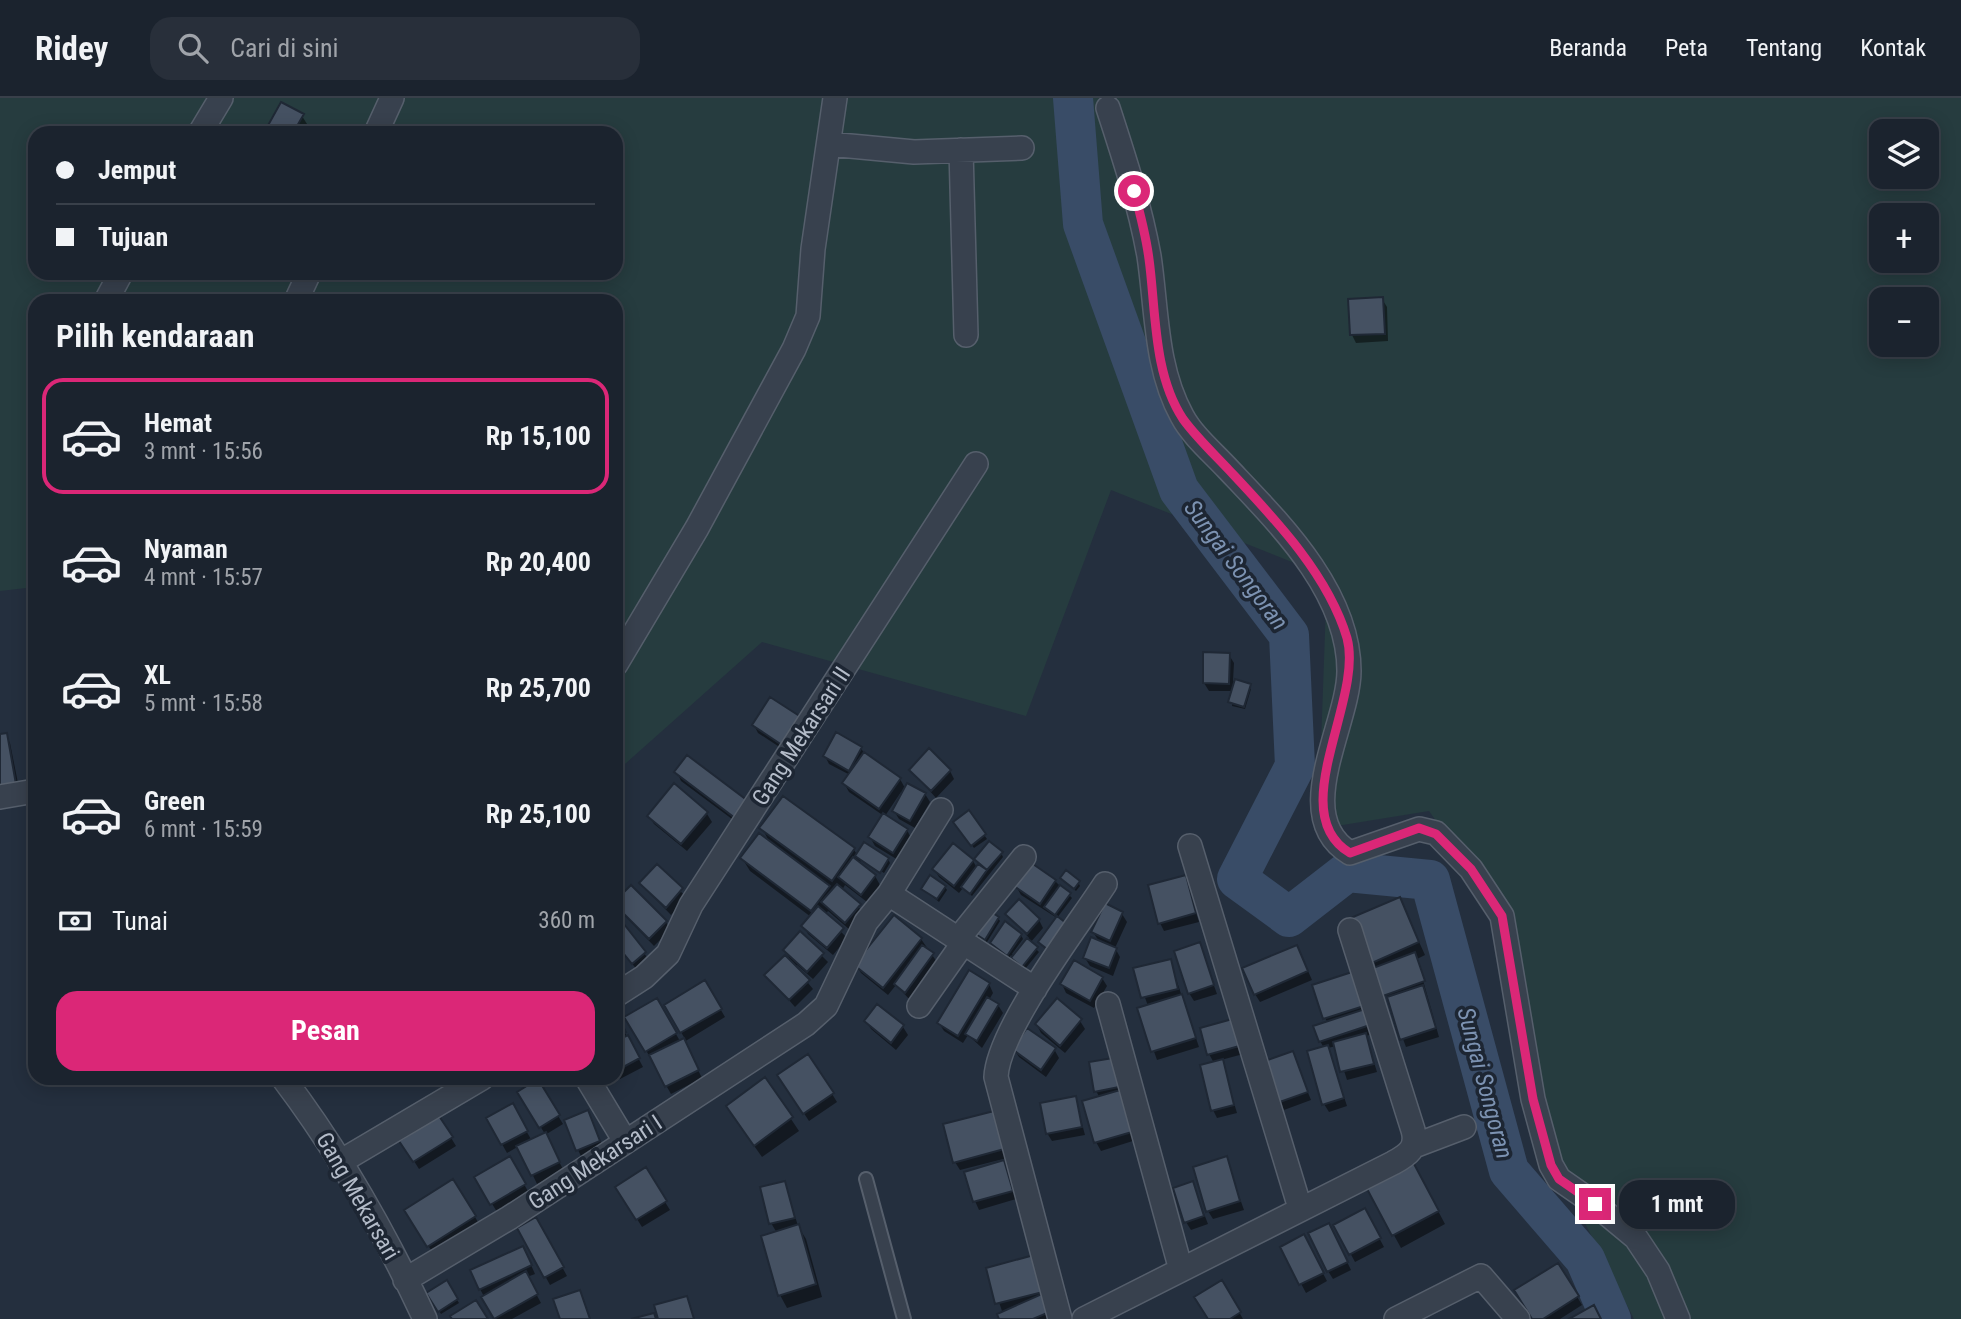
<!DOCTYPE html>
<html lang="id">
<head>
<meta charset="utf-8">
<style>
  :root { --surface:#1b232e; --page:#282f3a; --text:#f1f3f6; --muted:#a0a4aa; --line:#39404a; --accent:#db2777 }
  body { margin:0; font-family:"Roboto Condensed",sans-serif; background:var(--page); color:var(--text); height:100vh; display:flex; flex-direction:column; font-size:26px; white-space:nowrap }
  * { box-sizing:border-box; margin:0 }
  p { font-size:23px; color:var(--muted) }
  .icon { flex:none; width:38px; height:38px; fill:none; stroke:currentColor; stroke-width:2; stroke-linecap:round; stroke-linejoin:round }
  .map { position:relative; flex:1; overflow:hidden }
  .sheet { position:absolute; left:28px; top:196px; width:595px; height:791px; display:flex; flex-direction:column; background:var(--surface); border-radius:21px; box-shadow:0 4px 18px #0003,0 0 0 2px var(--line) }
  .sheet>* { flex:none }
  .guide { position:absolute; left:28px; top:28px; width:595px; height:154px; border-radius:21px; box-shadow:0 4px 18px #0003,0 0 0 2px var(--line); display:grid; align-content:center; height:154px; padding:0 28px; background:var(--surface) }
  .tools { position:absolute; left:1869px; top:21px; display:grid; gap:14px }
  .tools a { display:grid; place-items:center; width:70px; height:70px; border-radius:14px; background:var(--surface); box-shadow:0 4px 18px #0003,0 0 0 2px var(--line); font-size:35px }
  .end { position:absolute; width:32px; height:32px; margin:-16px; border:9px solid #db2777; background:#fff; box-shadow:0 0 0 4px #fff }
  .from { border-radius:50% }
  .bubble { position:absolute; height:49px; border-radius:21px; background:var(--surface); box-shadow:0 4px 18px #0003,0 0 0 2px var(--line); font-size:23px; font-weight:700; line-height:49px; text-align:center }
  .guide b { display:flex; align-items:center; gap:24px; height:66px; font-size:26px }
  .guide b+b { border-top:2px solid var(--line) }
  .guide i { width:18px; height:18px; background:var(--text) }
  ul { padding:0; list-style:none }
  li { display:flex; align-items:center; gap:21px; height:116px; margin:0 14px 10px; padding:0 14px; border:4px solid transparent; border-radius:21px }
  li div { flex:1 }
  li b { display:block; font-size:26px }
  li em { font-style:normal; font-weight:700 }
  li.current { border-color:var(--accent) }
  li>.icon { width:63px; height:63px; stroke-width:1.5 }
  h2 { padding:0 28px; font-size:32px; line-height:84px }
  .pay { display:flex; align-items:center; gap:18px; height:77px; padding:0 28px; font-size:26px }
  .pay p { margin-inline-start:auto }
  .action { display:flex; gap:14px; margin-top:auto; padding:14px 28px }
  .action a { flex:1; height:80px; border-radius:21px; background:var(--accent); color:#fff; font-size:28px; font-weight:700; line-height:80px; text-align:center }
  header { display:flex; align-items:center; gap:42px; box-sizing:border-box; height:98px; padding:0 35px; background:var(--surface); border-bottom:2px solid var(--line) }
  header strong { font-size:33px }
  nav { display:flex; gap:38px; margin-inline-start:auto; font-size:24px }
  .search { width:490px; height:63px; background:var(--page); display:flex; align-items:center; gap:18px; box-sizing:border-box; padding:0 24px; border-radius:21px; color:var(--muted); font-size:26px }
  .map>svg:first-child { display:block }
</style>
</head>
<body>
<header>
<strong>Ridey</strong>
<div class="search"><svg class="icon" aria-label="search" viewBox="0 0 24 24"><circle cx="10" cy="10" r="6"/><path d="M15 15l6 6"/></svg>Cari di sini</div>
<nav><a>Beranda</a><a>Peta</a><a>Tentang</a><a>Kontak</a></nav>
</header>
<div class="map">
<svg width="1961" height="1221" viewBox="0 0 1961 1221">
  <rect width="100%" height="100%" fill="#242f3e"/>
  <path fill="#263c3f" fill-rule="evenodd" d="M0,0H1961V1221H1634L1547,1051L1493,804L1429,713L1318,731L1327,478L1111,392L1026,618L762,544L616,674V203H35V489L0,493ZM1881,33H1927V79H1881ZM35,35H616V175H35ZM1881,117H1927V163H1881ZM1881,201H1927V247H1881Z"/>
  <path fill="#0007" d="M302,18L307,26L302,35H271L268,31Z
    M1382,201L1387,209L1388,243L1356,245L1352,237Z
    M1229,557L1234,565L1233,583L1251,591L1245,611L1232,608L1233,593H1209L1204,585Z
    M754,627L804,628L787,654L758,635Z
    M6,637L10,645L21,700L0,638Z
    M861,650L865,657L900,681L906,692L925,696L930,704L915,730L899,721L894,713L904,695L901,694L885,718L907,732L911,740L898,762L875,748L870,739L884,718L849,694L844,685L850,677L829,666L825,658Z
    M911,672L950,673L954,681L936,700Z
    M677,674L746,704L740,727L681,683Z
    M674,688L707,716L712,724L687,753L654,726L649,718Z
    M784,700L854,752L858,758L888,761L890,765L884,775L861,760L860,767L875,778L880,787L867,804L845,787L842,792L864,815L850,832L828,813L825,817L847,840L833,857L808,836L804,828L811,819L750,773L742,760L770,745L762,730Z
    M968,715L987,741L974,750L957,728Z
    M1001,755L1003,759L972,798L963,790L959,795L939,779L934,771L973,763L977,770L980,766L976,761Z
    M657,769L687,800L671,817L641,786Z
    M1185,779L1199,824L1164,833L1160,825Z
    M1062,780L1078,784L1080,788L1076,793Z
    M1055,783L1072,800L1057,820L1021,797L1016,788Z
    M945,789L947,792L939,804L923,791Z
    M1400,802L1425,857L1417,861L1439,939L1406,949L1374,864Z
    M616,805L666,824L670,832L654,848L620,813Z
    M1007,816L1039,822L1043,830L1030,845L1039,854L1025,871L1011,857L1009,860L992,845L1021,837L1023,841L1012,856L1014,858L1029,840Z
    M1122,816L1127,824L1115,850L1120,859L1113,878L1090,868L1085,860L1100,845L1093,834Z
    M616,819L650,863L638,873L616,846Z
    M998,820L1000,823L987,844L975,836Z
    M800,836L828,864L813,881L797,867L795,869L813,891L795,909L767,877L792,865L785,852Z
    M921,841L937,864L910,902L896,887L888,897L861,875L856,867Z
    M1199,846L1217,896L1194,903L1189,895Z
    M1301,857L1312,882L1260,904L1255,896Z
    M616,858L625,877L616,882Z
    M1170,863L1199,949L1157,962L1139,911L1148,908L1135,872Z
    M1352,876L1377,935L1366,938L1377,974L1347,982L1336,948L1328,950L1347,1008L1329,1014L1324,1006V950L1320,943L1328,925L1325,920Z
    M1102,880L1107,888L1094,910L1066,895L1062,886Z
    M705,885L725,919L684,944L702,980L671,996L627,919L656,902L680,943L685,941L666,908Z
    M989,886L993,895L989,902L998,907L1003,915L982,950L968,937L963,945L944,933L939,925Z
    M877,908L903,929L908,937L896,952L871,931L866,923Z
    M616,918L643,969L620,981L616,974Z
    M1235,922L1247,955L1221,962L1237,1015L1217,1020L1213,1012L1214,965L1209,956Z
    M1080,923L1085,931L1065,955L1041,935L1037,927Z
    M1014,951H1054L1059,960L1046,979L1019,959Z
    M1292,955L1311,1002L1284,1012L1279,1004Z
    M1118,961L1136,1042L1101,1053L1096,1044L1100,1000L1096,993Z
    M765,982L799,1033L762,1059L735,1021Z
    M537,983L563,1026L545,1037L564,1073L537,1086L519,1048L507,1055L488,1021L512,1008L532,1043L545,1036L519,994Z
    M784,985L832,996L837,1004L809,1023Z
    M1075,1000L1085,1037L1052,1043L1047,1035Z
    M997,1014L1011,1059L960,1072L955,1064Z
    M439,1020L456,1048L419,1071L402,1044Z
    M592,1023L604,1051L582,1060L578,1052Z
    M509,1060L529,1095L497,1114L476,1079Z
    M1226,1061L1244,1112L1213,1121L1208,1113Z
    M1003,1064L1016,1101L979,1112L975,1103Z
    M645,1072L670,1112L642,1129L617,1089Z
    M1420,1079L1445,1126L1401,1150L1368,1090Z
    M785,1085L798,1128L806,1141L822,1199L787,1210L780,1197L777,1135L771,1125Z
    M1192,1085L1208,1126L1191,1132L1186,1124Z
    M1364,1112L1384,1149L1355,1164L1335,1127Z
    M475,1119L482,1131L436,1160L414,1125Z
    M536,1121L567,1178L550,1187L519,1130Z
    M1333,1135L1351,1172L1333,1181L1328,1173Z
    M1308,1147L1327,1183L1306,1195L1282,1150Z
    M527,1158L535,1176L527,1179L541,1205L512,1221H496L480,1191Z
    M1033,1159L1055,1221H1001L1003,1216L988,1171Z
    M1558,1167L1582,1207L1560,1221H1534Z
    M446,1184L459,1205L441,1216L429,1196Z
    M1222,1184L1243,1221H1210Z"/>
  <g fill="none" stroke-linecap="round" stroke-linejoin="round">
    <path stroke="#394c67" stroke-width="40" d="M1073,0L1083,126L1179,392L1289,537L1295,668L1237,781L1289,819L1347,774L1430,782L1509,1073L1585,1161L1611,1221"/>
  </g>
  <path fill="#455162" stroke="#1f2835" stroke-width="2" d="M281,4L304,16L293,35H274L266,31Z
    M341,196L353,203H337Z
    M1383,199L1385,236L1350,237L1348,201Z
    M1203,554L1230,555L1229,586L1203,585Z
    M1235,581L1251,586L1244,609L1228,604Z
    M770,599L801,619L782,647L752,627Z
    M836,634L862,649L849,673L823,658Z
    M7,635L17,692L0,695V636Z
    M929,650L951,672L931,693L909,672Z
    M864,654L901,680L879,711L842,685Z
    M687,657L748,703L735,720L674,674Z
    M674,685L708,714L681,746L647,718Z
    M907,685L926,695L910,723L892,713Z
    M783,698L855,750L832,783L759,730Z
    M969,712L986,736L971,748L953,724Z
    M883,715L908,731L893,755L868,739Z
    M759,735L830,788L811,813L740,760Z
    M989,743L1003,754L987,772L974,761Z
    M864,744L889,760L880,775L855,758Z
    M953,745L974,762L954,788L932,771Z
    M853,759L876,777L861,797L838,779Z
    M1030,764L1056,782L1040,806L1014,788Z
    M657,766L683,790L666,810L639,785Z
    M978,766L987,772L970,796L961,789Z
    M1066,772L1080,783L1074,791L1060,780Z
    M930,777L946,788L937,801L921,791Z
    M1186,777L1196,815L1158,826L1148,787Z
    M837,786L861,806L845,825L821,804Z
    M631,787L667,823L649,841L616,808V802Z
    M1060,787L1071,795L1055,817L1044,809Z
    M1400,799L1419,844L1372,865L1353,819Z
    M1019,801L1040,821L1027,836L1005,816Z
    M1105,805L1123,814L1110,843L1091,834Z
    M818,808L844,830L827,850L801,828Z
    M985,810L999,819L985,842L971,833Z
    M616,816L646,854L632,866L616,846Z
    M894,817L922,840L883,890L854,867Z
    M1057,818L1066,825L1047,851L1038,844Z
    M1005,823L1022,836L1007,858L990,845Z
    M800,833L824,855L807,874L783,852Z
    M1091,839L1117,850L1109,870L1083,860Z
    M1027,840L1038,849L1022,869L1011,860Z
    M1200,844L1214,887L1188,896L1174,853Z
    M922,847L934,855L905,895L894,886Z
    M1297,847L1308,873L1254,897L1242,870Z
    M1415,854L1425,883L1383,898L1373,870Z
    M616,855L622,869L616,872Z
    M785,857L810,882L789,902L764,877Z
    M1171,861L1178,891L1141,900L1133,870Z
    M1074,862L1103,879L1090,903L1060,886Z
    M969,872L990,885L958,938L937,925Z
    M1352,874L1364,908L1323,921L1312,887Z
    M705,882L722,911L680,935L664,907Z
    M1423,887L1436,930L1400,942L1387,899Z
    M1182,896L1196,940L1151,954L1137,910Z
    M987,899L999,906L977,943L965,936Z
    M657,900L677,935L645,954L624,919Z
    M1057,900L1082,921L1060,948L1035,926Z
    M877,906L904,927L891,945L864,923Z
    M1368,910L1373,926L1319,944L1313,928Z
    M616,915L626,934L616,939Z
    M1236,920L1243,947L1207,957L1200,930Z
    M1027,930L1056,950L1041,972L1012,951Z
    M1366,935L1374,966L1340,974L1333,944Z
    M628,937L640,960L616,973V943Z
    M684,940L699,972L665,989L649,957Z
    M1328,947L1344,1000L1322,1007L1307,953Z
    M1293,953L1308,994L1277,1005L1262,964Z
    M808,956L834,995L803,1016L777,977Z
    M1119,959L1124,988L1094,994L1089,964Z
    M1223,961L1234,1007L1211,1013L1200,967Z
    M765,979L793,1019L754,1048L726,1008Z
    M538,981L560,1017L539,1030L517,994Z
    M1120,992L1132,1034L1094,1045L1082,1003Z
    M1076,998L1082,1029L1046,1036L1040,1005Z
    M513,1005L528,1033L501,1047L486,1020Z
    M588,1012L600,1043L576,1053L564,1022Z
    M998,1012L1008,1050L953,1065L943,1026Z
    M439,1018L453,1039L413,1064L399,1043Z
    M546,1034L560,1064L531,1078L516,1048Z
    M510,1058L526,1086L490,1107L474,1079Z
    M1227,1058L1240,1103L1206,1114L1193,1069Z
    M1004,1062L1013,1093L973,1104L964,1074Z
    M1413,1064L1439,1113L1392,1138L1366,1089Z
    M646,1069L667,1103L636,1122L615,1089Z
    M453,1081L476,1118L427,1149L404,1112Z
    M785,1083L795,1120L769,1126L760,1089Z
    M1193,1083L1204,1118L1184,1125L1173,1090Z
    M1365,1110L1381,1140L1349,1157L1333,1127Z
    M536,1119L564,1169L544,1180L517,1130Z
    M1329,1125L1348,1164L1327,1174L1308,1135Z
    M799,1126L816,1186L778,1198L761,1138Z
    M1304,1136L1324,1175L1299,1187L1280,1149Z
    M523,1148L532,1167L479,1192L470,1172Z
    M1034,1157L1043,1194L995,1206L986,1170Z
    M1558,1165L1579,1198L1543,1221H1532L1514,1192Z
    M526,1173L538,1196L494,1221L481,1199Z
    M447,1182L458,1201L438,1214L426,1195Z
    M1222,1182L1241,1214L1230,1221H1208L1194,1199Z
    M580,1192L590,1221H560L553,1201Z
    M1044,1195L1052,1213L1033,1221H999L997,1216Z
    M687,1198L694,1221H658L654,1207Z
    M476,1202L488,1221H452L450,1218Z
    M1594,1207L1601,1221H1569Z
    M654,1215L656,1221H631Z"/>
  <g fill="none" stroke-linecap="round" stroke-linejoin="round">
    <g stroke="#565f6c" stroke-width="16">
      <path id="service" d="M866,1081L904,1221"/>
    </g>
    <g stroke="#565f6c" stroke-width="26">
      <path id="minor" d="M1108,10C1124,59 1140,108 1149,158C1157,211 1155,269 1182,318C1192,337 1212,354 1227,370C1278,424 1349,493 1349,573C1349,626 1289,719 1350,755L1419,731L1436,735L1471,771L1502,818L1533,1001L1551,1067L1559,1081L1595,1106L1636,1140L1658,1173L1678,1221
        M200,35L221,0
        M376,35L392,0
        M829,46L914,54L1022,50
        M961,52L966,237
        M106,203L121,175
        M296,203L309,175
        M616,566L697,430L794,251L808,218L813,151L835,0
        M0,699L35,693
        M1190,748L1300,1110
        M889,796L1035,891
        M959,840L1024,759
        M616,897L644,879L668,856L691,807L976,366
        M1108,906L1181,1172
        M919,908L964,844
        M283,980C339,1054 386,1137 425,1221
        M587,980L625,1043
        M1414,1048L1464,1029
        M340,1064L482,980
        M405,1182L509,1120L806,926L826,908L866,824L889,796L941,712
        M1060,1221L996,979C998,932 1077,829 1105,786
        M1084,1221L1393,1065C1408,1057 1418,1050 1413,1032L1350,832
        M1396,1221L1481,1178L1518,1221"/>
    </g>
    <use href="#service" stroke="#38414e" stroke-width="12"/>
    <use href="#minor" stroke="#38414e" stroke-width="23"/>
  </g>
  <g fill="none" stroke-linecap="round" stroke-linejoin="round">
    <path stroke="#db2777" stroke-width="9" d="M1134,93C1140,115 1146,138 1149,161C1156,212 1153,276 1183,321C1196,339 1214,356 1229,372C1274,420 1328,476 1347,540C1364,602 1283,715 1350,755L1419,730L1436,736L1471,771L1502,818L1533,1001L1551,1067L1559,1081L1595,1106"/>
  </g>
  <g text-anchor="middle" stroke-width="7" stroke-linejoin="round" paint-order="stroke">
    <g font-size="23" fill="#b4bcc9" stroke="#1d2633">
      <text transform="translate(801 638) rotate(-57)" y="8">Gang Mekarsari II</text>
      <text transform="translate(595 1064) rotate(-33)" y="8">Gang Mekarsari I</text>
      <text transform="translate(358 1098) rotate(60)" y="8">Gang Mekarsari</text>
    </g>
    <g font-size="24" font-style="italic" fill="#7c92b1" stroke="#1d2633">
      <text transform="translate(1236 467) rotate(53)" y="8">Sungai Songoran</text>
      <text transform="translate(1485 985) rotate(75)" y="8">Sungai Songoran</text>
    </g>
  </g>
</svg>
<div class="tools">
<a><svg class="icon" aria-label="layers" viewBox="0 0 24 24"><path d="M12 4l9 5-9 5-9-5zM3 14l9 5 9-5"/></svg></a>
<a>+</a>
<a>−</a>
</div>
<i class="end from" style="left:1134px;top:93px"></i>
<i class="end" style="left:1595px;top:1106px"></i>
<div class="bubble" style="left:1619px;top:1082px;width:116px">1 mnt</div>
<div class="guide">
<b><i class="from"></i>Jemput</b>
<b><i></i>Tujuan</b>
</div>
<section class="sheet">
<h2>Pilih kendaraan</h2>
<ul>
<li class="current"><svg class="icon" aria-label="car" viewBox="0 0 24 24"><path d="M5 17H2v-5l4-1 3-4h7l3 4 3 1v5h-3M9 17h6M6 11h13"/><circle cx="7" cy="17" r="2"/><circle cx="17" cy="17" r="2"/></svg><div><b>Hemat</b><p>3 mnt · 15:56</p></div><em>Rp 15,100</em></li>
<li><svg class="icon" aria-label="car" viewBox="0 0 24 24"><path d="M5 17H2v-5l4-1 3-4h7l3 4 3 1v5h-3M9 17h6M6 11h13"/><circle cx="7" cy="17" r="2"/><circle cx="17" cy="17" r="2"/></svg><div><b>Nyaman</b><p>4 mnt · 15:57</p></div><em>Rp 20,400</em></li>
<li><svg class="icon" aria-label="car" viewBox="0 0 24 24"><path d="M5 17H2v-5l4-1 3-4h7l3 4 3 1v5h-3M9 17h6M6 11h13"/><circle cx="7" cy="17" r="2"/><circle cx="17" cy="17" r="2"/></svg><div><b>XL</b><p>5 mnt · 15:58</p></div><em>Rp 25,700</em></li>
<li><svg class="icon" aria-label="car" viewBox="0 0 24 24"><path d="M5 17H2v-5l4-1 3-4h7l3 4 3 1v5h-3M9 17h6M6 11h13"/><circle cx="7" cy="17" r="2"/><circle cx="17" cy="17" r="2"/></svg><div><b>Green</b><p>6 mnt · 15:59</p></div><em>Rp 25,100</em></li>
</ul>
<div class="pay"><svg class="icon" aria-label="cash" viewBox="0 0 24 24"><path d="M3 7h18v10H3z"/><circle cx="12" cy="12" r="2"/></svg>Tunai<p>360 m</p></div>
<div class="action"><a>Pesan</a></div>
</section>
</div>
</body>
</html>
